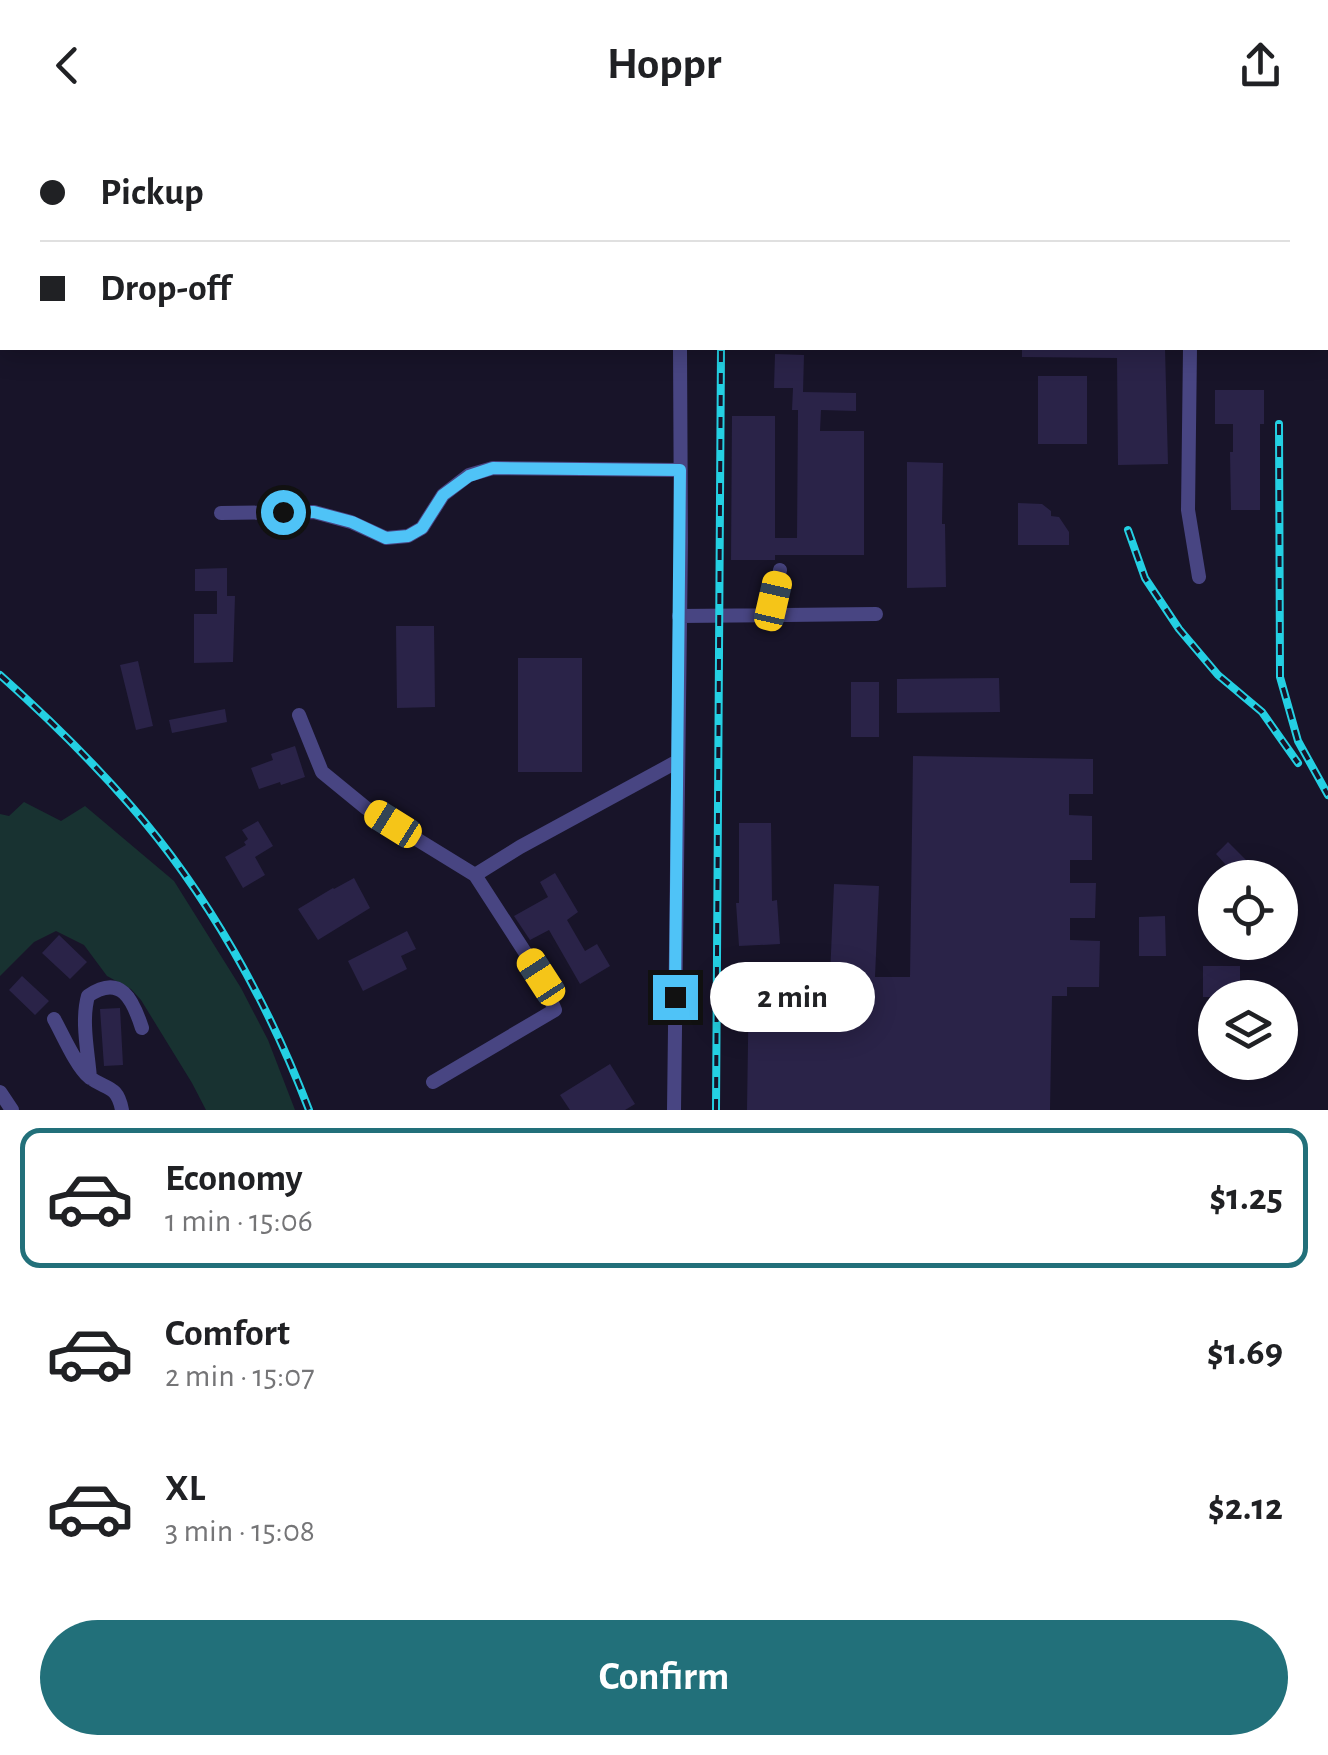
<!DOCTYPE html>
<html lang="en">
<head>
<meta charset="utf-8">
<style>
  :root { --surface:#fff; --page:#f6f6f6; --text:#202124; --muted:#757577; --line:#e0e0e0; --accent:#22707a }
  body { margin:0; font-family:"Alegreya Sans",sans-serif; background:var(--page); color:var(--text); height:100vh; display:flex; flex-direction:column; font-size:38px; white-space:nowrap }
  * { box-sizing:border-box; margin:0 }
  p { font-size:32px; color:var(--muted) }
  .icon { flex:none; width:55px; height:55px; fill:none; stroke:currentColor; stroke-width:2; stroke-linecap:round; stroke-linejoin:round }
  .map { position:relative; height:980px; overflow:hidden }
  .panel { display:flex; flex-direction:column; background:var(--surface); flex:1 }
  .panel>* { flex:none }
  .guide { position:absolute; left:0px; top:0px; width:1330px; height:220px; box-shadow:0 5px 25px #0003; display:grid; align-content:center; height:220px; padding:0 40px; background:var(--surface) }
  .tools { position:absolute; left:1198px; top:730px; display:grid; gap:20px }
  .tools a { display:grid; place-items:center; width:100px; height:100px; border-radius:50%; background:var(--surface); box-shadow:0 5px 25px #0003; font-size:50px }
  .end { position:absolute; width:45px; height:45px; margin:-22px; border:12px solid #4fc3f7; background:#111; box-shadow:0 0 0 5px #111 }
  .from { border-radius:50% }
  .bubble { position:absolute; height:70px; border-radius:35px; background:var(--surface); box-shadow:0 5px 25px #0003; font-size:32px; font-weight:700; line-height:70px; text-align:center }
  .car { position:absolute; width:30px; height:60px; margin:-30px -15px; border-radius:12px; box-shadow:0 0 8px 2px #0007; background:linear-gradient(#f5c518 24%,#345 0 40%,#f5c518 0 76%,#345 0 86%,#f5c518 0) }
  .guide b { display:flex; align-items:center; gap:35px; height:95px; font-size:38px }
  .guide b+b { border-top:2px solid var(--line) }
  .guide i { width:25px; height:25px; background:var(--text) }
  ul { padding:18px 0 0; list-style:none }
  li { display:flex; align-items:center; gap:30px; height:140px; margin:0 20px 15px; padding:0 20px; border:5px solid transparent; border-radius:20px }
  li div { flex:1 }
  li b { display:block; font-size:38px }
  li em { font-style:normal; font-weight:700 }
  li.active { border-color:var(--accent) }
  li>.icon { width:90px; height:90px; stroke-width:1.5 }
  .primary-button { display:flex; gap:20px; margin-top:auto; padding:20px 40px }
  .primary-button a { flex:1; height:115px; border-radius:60px; background:var(--accent); color:#fff; font-size:40px; font-weight:700; line-height:115px; text-align:center }
  header { display:flex; justify-content:space-between; align-items:center; height:130px; padding:0 40px; background:var(--surface); font-size:45px; font-weight:700 }
  .map>svg:first-child { display:block }
</style>
</head>
<body>
<header><svg class="icon" aria-label="back" viewBox="0 0 24 24"><path d="M15 5l-7 7 7 7"/></svg>Hoppr<svg class="icon" aria-label="share" viewBox="0 0 24 24"><path d="M12 15V3M7 8l5-5 5 5M5 13v7h14v-7"/></svg></header>
<div class="map">
<svg width="1328" height="980" viewBox="0 0 1328 980">
  <rect width="100%" height="100%" fill="#181429"/>
  <path fill="#183231" d="M24,672L61,691L85,676L174,751L241,858L268,910L295,980H206L192,953L141,870L131,859L107,846L84,815L56,801L34,812L0,846V684L9,686Z"/>
  <path fill="#2a2348" d="M1022,218H1165L1168,334L1118,335L1117,228L1022,227Z
    M775,224L804,225L803,262L856,263V281L821,280L820,301H864V425H775V430H731L732,286H775V408H797L798,280H792L793,258H774Z
    M1038,246H1087V314H1038Z
    M1215,260H1264V294H1260V380H1231L1230,322H1233V294H1215Z
    M907,332L943,333L942,394H945L946,457L907,458Z
    M1018,373L1042,374L1051,381V386L1059,387L1069,402V415H1018Z
    M227,438V466H235L233,532L194,533V484H217V461H195V439Z
    M396,496H434L435,577L397,578Z
    M518,528H582V642H518Z
    M138,531L153,596L136,600L120,535Z
    M999,548L1000,582L897,583V549Z
    M851,552H879V607H851Z
    M225,579L227,592L172,603L169,590Z
    M295,616L305,647L281,655L280,652L259,659L251,638L273,630L271,624Z
    M913,626L1093,629V664H1069V685L1092,686V730H1070V753H1096L1095,788H1070V810L1100,811L1099,857H1067V866H1052L1050,980H747L749,845L830,846L834,754L879,756L875,847H910Z
    M258,691L273,716L255,727L265,745L243,758L225,727L246,715L244,712L248,709L242,700Z
    M739,693H771L772,771L777,770L780,814L739,816L736,773H739Z
    M1228,712L1250,734L1235,748H1215V767L1204,756L1226,735L1216,724Z
    M555,743L578,782L567,790L585,821L597,814L610,836L580,854L549,800L530,810L514,786L548,767L540,752Z
    M354,748L370,778L318,810L298,779L333,758L334,759Z
    M1165,786L1166,826H1139V787Z
    M407,801L416,819L401,826L407,839L363,861L348,831Z
    M59,805L87,832L70,849L42,823Z
    M1203,836H1240V867H1203Z
    M22,846L49,871L35,885L9,860Z
    M120,878L123,935L104,936L100,879Z
    M610,934L635,974L625,980H570L560,965Z"/>
  <g fill="none" stroke-linecap="round" stroke-linejoin="round">
    <path stroke="#484582" stroke-width="14" d="M680,0V2
      M1192,2V0
      M1190,218L1188,380L1199,447
      M221,383L314,382L351,392L386,408L408,406L422,398L443,365L469,345L493,338L680,340
      M770,485L780,440
      M679,486L876,484
      M299,585L322,642L366,678L475,745L541,847L555,880L433,952
      M475,745L520,717L678,631
      M54,889C63,905 76,936 89,947C106,960 117,954 122,980
      M90,948C88,922 81,891 88,866C121,843 133,870 142,898
      M0,962L12,980
      M674,980L681,412L680,218"/>
    <g stroke="#24d0e3" stroke-width="8">
      <path id="rail" d="M722,2V0
        M1279,294L1280,547L1298,611L1328,665
        M1128,400L1145,448L1179,499L1218,545L1262,582L1298,633
        M0,545C46,586 90,629 131,676C207,763 268,872 309,980
        M716,980L721,218"/>
    </g>
    <use href="#rail" stroke="#181429" stroke-width="4" stroke-dasharray="11" stroke-linecap="butt"/>
  </g>
  <g fill="none" stroke-linecap="round" stroke-linejoin="round">
    <path stroke="#4fc3f7" stroke-width="12" d="M283,382H314L352,392L386,408L408,406L422,398L443,365L469,346L493,338L680,340L675,867"/>
  </g>
</svg>
<div class="tools">
<a><svg class="icon" aria-label="locate" viewBox="0 0 24 24"><circle cx="12" cy="12" r="6"/><path d="M12 2v4M12 18v4M2 12h4M18 12h4"/></svg></a>
<a><svg class="icon" aria-label="layers" viewBox="0 0 24 24"><path d="M12 4l9 5-9 5-9-5zM3 14l9 5 9-5"/></svg></a>
</div>
<i class="end from" style="left:283px;top:382px"></i>
<i class="end" style="left:675px;top:867px"></i>
<div class="bubble" style="left:710px;top:832px;width:165px">2 min</div>
<i class="car" style="left:773px;top:471px;rotate:13deg"></i>
<i class="car" style="left:393px;top:694px;rotate:302deg"></i>
<i class="car" style="left:541px;top:847px;rotate:327deg"></i>
<div class="guide">
<b><i class="from"></i>Pickup</b>
<b><i></i>Drop-off</b>
</div>
</div>
<section class="panel">
<ul>
<li class="active"><svg class="icon" aria-label="car" viewBox="0 0 24 24"><path d="M5 17H2v-5l4-1 3-4h7l3 4 3 1v5h-3M9 17h6M6 11h13"/><circle cx="7" cy="17" r="2"/><circle cx="17" cy="17" r="2"/></svg><div><b>Economy</b><p>1 min · 15:06</p></div><em>$1.25</em></li>
<li><svg class="icon" aria-label="car" viewBox="0 0 24 24"><path d="M5 17H2v-5l4-1 3-4h7l3 4 3 1v5h-3M9 17h6M6 11h13"/><circle cx="7" cy="17" r="2"/><circle cx="17" cy="17" r="2"/></svg><div><b>Comfort</b><p>2 min · 15:07</p></div><em>$1.69</em></li>
<li><svg class="icon" aria-label="car" viewBox="0 0 24 24"><path d="M5 17H2v-5l4-1 3-4h7l3 4 3 1v5h-3M9 17h6M6 11h13"/><circle cx="7" cy="17" r="2"/><circle cx="17" cy="17" r="2"/></svg><div><b>XL</b><p>3 min · 15:08</p></div><em>$2.12</em></li>
</ul>
<div class="primary-button"><a>Confirm</a></div>
</section>
</body>
</html>
